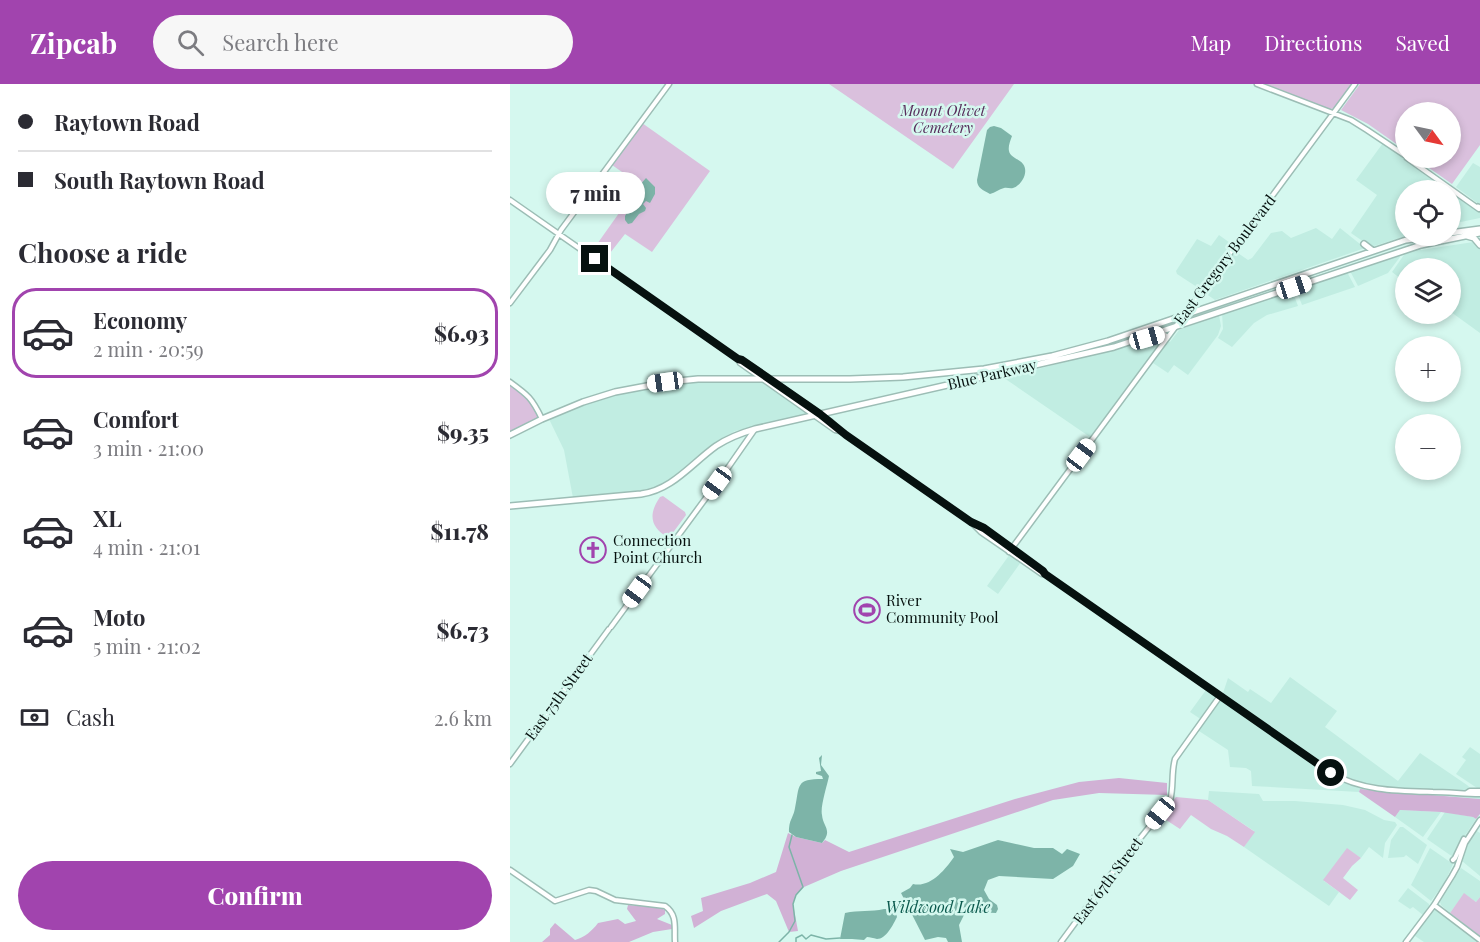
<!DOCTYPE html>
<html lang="en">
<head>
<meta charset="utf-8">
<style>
  :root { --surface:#fff; --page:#f7f7f7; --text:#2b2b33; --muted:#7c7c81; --line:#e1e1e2; --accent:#a144ae }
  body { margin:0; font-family:"Playfair Display",serif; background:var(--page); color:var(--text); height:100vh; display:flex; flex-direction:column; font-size:22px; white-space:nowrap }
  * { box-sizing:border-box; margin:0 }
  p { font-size:20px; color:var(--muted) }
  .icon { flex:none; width:33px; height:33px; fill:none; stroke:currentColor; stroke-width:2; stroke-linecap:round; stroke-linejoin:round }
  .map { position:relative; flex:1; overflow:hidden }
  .details { display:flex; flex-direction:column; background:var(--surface); width:510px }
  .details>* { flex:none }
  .banner { display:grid; align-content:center; height:132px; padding:0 18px; background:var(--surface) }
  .needle { width:39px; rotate:123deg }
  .fabs { position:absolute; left:885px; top:18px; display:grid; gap:12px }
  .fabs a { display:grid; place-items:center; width:66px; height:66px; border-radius:50%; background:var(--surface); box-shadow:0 3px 9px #0003; font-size:30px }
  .end { position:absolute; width:27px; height:27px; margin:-14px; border:8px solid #06110f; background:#fff; box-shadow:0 0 0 3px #fff }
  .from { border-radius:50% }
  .bubble { position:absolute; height:42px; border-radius:21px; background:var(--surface); box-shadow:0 3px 9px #0003; font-size:20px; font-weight:800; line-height:42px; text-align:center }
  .car { position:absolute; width:18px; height:36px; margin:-18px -9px; border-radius:8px; box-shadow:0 0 4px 2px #0007; background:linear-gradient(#fff 24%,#345 0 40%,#fff 0 76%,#345 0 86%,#fff 0) }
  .banner b { display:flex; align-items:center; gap:21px; height:57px; font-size:22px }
  .banner b+b { border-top:2px solid var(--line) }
  .banner i { width:15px; height:15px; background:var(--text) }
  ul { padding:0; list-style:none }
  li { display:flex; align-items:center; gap:18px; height:90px; margin:0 12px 9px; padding:0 6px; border:3px solid transparent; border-radius:24px }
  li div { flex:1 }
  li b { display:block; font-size:22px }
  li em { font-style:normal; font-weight:800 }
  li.active { border-color:var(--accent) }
  li>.icon { width:54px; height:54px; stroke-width:1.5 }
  h2 { padding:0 18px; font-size:27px; line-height:72px }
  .pay { display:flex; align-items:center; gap:15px; height:66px; padding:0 18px; font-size:22px }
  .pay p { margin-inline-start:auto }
  .cta { display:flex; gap:12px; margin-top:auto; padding:12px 18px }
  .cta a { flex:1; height:69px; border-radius:36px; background:var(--accent); color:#fff; font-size:24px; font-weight:800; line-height:69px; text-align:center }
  header { display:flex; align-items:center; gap:36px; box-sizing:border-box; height:84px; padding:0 30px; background:var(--accent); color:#fff }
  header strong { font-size:28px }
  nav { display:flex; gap:33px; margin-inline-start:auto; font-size:21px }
  .search { width:420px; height:54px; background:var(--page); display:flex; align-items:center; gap:15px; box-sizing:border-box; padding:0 21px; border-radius:33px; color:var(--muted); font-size:22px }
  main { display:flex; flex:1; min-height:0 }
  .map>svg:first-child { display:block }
</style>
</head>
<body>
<header>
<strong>Zipcab</strong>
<div class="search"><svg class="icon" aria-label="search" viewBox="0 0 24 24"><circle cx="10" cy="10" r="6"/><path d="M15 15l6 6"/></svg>Search here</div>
<nav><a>Map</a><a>Directions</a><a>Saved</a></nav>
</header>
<main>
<section class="details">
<div class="banner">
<b><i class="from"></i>Raytown Road</b>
<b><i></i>South Raytown Road</b>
</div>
<h2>Choose a ride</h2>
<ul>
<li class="active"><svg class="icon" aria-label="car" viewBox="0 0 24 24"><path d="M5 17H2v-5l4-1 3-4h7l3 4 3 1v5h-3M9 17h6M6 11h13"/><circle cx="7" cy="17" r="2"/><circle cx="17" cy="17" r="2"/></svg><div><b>Economy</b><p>2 min · 20:59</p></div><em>$6.93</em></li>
<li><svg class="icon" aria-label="car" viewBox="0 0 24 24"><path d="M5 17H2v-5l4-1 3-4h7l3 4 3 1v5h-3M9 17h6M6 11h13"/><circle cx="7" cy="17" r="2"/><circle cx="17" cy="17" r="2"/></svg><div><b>Comfort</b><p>3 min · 21:00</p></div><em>$9.35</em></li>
<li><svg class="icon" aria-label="car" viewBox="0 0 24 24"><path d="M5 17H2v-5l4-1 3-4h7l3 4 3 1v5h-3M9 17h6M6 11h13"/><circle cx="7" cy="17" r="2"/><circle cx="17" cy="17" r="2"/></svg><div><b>XL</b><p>4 min · 21:01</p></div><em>$11.78</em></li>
<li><svg class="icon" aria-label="car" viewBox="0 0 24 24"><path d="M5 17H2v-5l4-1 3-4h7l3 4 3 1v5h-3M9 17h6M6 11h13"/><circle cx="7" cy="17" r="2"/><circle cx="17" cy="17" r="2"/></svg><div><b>Moto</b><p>5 min · 21:02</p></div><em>$6.73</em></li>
</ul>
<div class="pay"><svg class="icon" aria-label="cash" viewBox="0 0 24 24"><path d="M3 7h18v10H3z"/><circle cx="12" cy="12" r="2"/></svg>Cash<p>2.6 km</p></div>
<div class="cta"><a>Confirm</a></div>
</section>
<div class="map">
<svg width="970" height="858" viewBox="0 0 970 858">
  <rect width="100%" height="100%" fill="#d5f8ef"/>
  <path fill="#c1ede2" d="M873,59L940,106H896V152L861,163L841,149L867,111L846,96Z
    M963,79L970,83V121L946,103Z
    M940,107L970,128V134L941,140Z
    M806,144L822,155L830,144L855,164L705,216L695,209L725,167L738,176L742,174L761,149L772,147L781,154Z
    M709,151L723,161L690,205L667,190L666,187L687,155L701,162Z
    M970,157V249L941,228L940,184H896L895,198L882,188L896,168L909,164L911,166Z
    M889,171L890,173L878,189L848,202L840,187Z
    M837,188L845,203L792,221L786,205Z
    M782,206L788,222L757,231L744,239L722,263L708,254L713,245L712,229Z
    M709,231L711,242L708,251L678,291L664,281L658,289L643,279L658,257L660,258L669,246Z
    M650,253L653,255L580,353L494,294Z
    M209,298H252L266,306L299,329L225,347L210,355L162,394L147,403L129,407L63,414L54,366L39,335L67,323L101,311L134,304L179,299Z
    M500,470L511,478L488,510L477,502Z
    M780,593L827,627L815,643L888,697L910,669L957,701L970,713V715L850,705L849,708L742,702L741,687L736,684L720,683L718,666L689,647V645L708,618L713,609L718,594L738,608L740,605L761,619Z
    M696,606L704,612L705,615L692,636L680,628Z
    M960,663L970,670V706L946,690L956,676L952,673Z
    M699,707L749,710L753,717H785L833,721L855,726L874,736L885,738L887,741L875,759L873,774L859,763L851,774L837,765L814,797L829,808L819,822L734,763L744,747L698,716Z
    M890,726L931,728L913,753L885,733Z
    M935,728L963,733L966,735L952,756L944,773L940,771L917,755Z
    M890,743H893L917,761L908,780L896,771L894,773L878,774L881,756Z
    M967,747L970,749V792L952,777L958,760Z
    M920,764L943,780L935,798L921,817L901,801Z
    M951,784L970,797V813L966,818L954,810L940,829L931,821L930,818Z
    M898,804L919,820V822L913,831L903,823L900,825L888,817Z
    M924,825H926L968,858H914L905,852V850Z"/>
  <path fill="#dac0dd" d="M319,0H504L443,85Z
    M753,0H843L826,24L820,25Z
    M850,0H970V61L942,100L905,74H940V28H896L895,66L858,40L831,26Z
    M132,39L200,87L142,168L115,150L93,178L80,170L119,115L125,97L102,81Z
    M0,301C13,310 25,318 28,334L0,349Z
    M153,412L175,428L176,431L159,454C140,444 138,430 150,413Z
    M666,713L698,716L745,748L734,763L717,752L701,745L681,731L670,745L650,732Z
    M837,764L851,774L842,782L833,794L848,806L840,816L813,796Z
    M954,809L966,818L970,813V852L940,829Z"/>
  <path fill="#d1b1d5" d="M609,694L657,699V711L589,709L543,716L331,787L294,803L286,811L283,820L288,847L279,848L266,817L257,810L211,827L184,844L181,832L193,827L191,814L240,799L266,788L278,749L286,753L312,759L315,756L339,768L505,715L569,698Z
    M850,705L970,715V730L966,735L963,733L931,728L890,726L885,733L849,708Z
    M118,821L151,824L155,826V830L147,835L162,841V845L143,848L119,858H32L40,851V845L45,839L65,856C75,853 82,847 88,839L108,835L115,840L126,837L117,825Z"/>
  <path fill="#7db4a8" d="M484,42L491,44L502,52C500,57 498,63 499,67C500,73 509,75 513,80C519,88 512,101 503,104C500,105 497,103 494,104C489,105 485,109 480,110C473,106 467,104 467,96L477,46L480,43Z
    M136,94L145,103V110L140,119L136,117L133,120L136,124L135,127L129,130L122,139L118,140L115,136V132L122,119L129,102Z
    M312,671L311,681L319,692C317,702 310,723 312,731C313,743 323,746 312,759L286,753L279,748C279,735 283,735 285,724C290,701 285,695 313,695L312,692L306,690V688L311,687L309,674Z
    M488,756L524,764H543L552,770L557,765L570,770L563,782L543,795L489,792L478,796L474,806L479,815L487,821L488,825L486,829C473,829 466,826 454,831L449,841L452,858H438L436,854L428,853L415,856L391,809L400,804L403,800C420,804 435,786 444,773L440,765L453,768Z
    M374,825C380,825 386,826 387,833C383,841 376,855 367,855C363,854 360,853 357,853L354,856L342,855H330L335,829C349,826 361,828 374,825Z"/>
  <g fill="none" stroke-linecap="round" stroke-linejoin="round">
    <path stroke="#7db4a8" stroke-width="1.5" d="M269,858L279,848L285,837L283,820L286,811L293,803L279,763L282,751
      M286,858V854L292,851L296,855L301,851L316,855L330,854"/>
    <g stroke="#9cbdb5" stroke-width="7">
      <path id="secondary" d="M747,0L841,36L857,46L896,72
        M897,74L969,125
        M0,116L228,275L232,276L259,294L320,337L330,347L461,438L471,448L532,490H535L821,689C852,707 888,707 923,708C939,708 954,710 970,710
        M0,219L40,166L51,146L159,0
        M228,275L230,279L325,346L330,347
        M0,298C18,311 22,314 32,335
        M465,440L474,444L533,487L535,490
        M499,468L845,0
        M101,543L215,388L245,345
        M0,680L99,545
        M957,709L960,707H970
        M943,776L945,774L954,755
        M0,786L45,817L79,806L86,807L105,816L155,822C168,831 164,844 165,858
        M924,821L970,856
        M551,858L599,793L660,717C664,703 661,689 665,675L710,612
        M896,858L924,821L942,792L947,783L955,759L970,736"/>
    </g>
    <g stroke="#9cbdb5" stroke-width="8">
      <path id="highway" d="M968,123L970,124
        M940,149L970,145
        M957,152L964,154L970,161
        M854,160L863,167
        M646,251L652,250L657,253
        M0,351L32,335L73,318L105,308L158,298L188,295H340L393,293L474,285L542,272L598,257L896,156L926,152
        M0,422L131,410C162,406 181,380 206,362C218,354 231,349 245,345L604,263L911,161L970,149"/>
    </g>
    <use href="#secondary" stroke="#fff" stroke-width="4"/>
    <use href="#highway" stroke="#fff" stroke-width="5"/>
  </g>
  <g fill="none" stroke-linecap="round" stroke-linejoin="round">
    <path stroke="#06110f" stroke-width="8" d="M85,175L228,275L232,276L310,330L336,351L461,438L474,444L533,487L535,490L821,689"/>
  </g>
  <defs>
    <g id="church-ring" transform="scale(1.35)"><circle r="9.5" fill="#d5f8ef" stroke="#a144ae" stroke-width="1.5"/><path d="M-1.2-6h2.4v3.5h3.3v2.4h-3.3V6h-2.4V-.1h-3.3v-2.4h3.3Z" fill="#a144ae"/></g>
    <g id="stadium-ring" transform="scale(1.35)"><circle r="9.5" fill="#d5f8ef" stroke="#a144ae" stroke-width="1.5"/><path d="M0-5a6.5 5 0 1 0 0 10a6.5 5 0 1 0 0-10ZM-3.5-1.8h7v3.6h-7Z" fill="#a144ae"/></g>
  </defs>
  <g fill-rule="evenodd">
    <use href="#church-ring" x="83" y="466"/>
    <use href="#stadium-ring" x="357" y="526"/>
  </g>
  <g text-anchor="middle" stroke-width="5" stroke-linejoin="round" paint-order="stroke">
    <g font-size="15" font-style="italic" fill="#572e5c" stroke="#d5f8ef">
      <text x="433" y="32">Mount Olivet<tspan x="433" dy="17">Cemetery</tspan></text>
    </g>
    <g font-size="15" fill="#06110f" stroke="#d5f8ef">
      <text transform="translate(715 176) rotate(-53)" y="5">East Gregory Boulevard</text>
      <text transform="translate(482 291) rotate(-13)" y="5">Blue Parkway</text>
      <text transform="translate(49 613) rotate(-54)" y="5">East 75th Street</text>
      <text transform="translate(598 797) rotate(-53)" y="5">East 67th Street</text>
    </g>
    <g font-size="15" fill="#06110f" stroke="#d5f8ef" text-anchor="start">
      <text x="103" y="462">Connection<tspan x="103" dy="17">Point Church</tspan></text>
      <text x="376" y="522">River<tspan x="376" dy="17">Community Pool</tspan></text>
    </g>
    <g font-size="16" font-style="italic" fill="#0b594d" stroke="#d5f8ef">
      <text x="428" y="829">Wildwood Lake</text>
    </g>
  </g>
</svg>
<div class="fabs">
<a><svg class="needle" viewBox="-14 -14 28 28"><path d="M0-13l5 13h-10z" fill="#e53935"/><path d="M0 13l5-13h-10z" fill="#7c7c81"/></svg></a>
<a><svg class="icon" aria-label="locate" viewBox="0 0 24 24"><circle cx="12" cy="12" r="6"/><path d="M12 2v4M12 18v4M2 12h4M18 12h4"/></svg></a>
<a><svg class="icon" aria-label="layers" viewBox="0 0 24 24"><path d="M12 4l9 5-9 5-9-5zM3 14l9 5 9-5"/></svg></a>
<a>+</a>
<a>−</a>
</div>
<i class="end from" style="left:821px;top:689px"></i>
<i class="end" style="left:85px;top:175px"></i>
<div class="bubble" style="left:36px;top:88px;width:99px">7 min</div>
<i class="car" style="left:784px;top:203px;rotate:72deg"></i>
<i class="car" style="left:637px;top:254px;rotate:74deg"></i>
<i class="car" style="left:155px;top:298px;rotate:262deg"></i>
<i class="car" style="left:571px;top:371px;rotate:37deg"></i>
<i class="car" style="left:207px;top:399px;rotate:216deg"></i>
<i class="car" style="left:127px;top:507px;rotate:216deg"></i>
<i class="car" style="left:650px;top:729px;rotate:219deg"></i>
</div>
</main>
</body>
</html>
